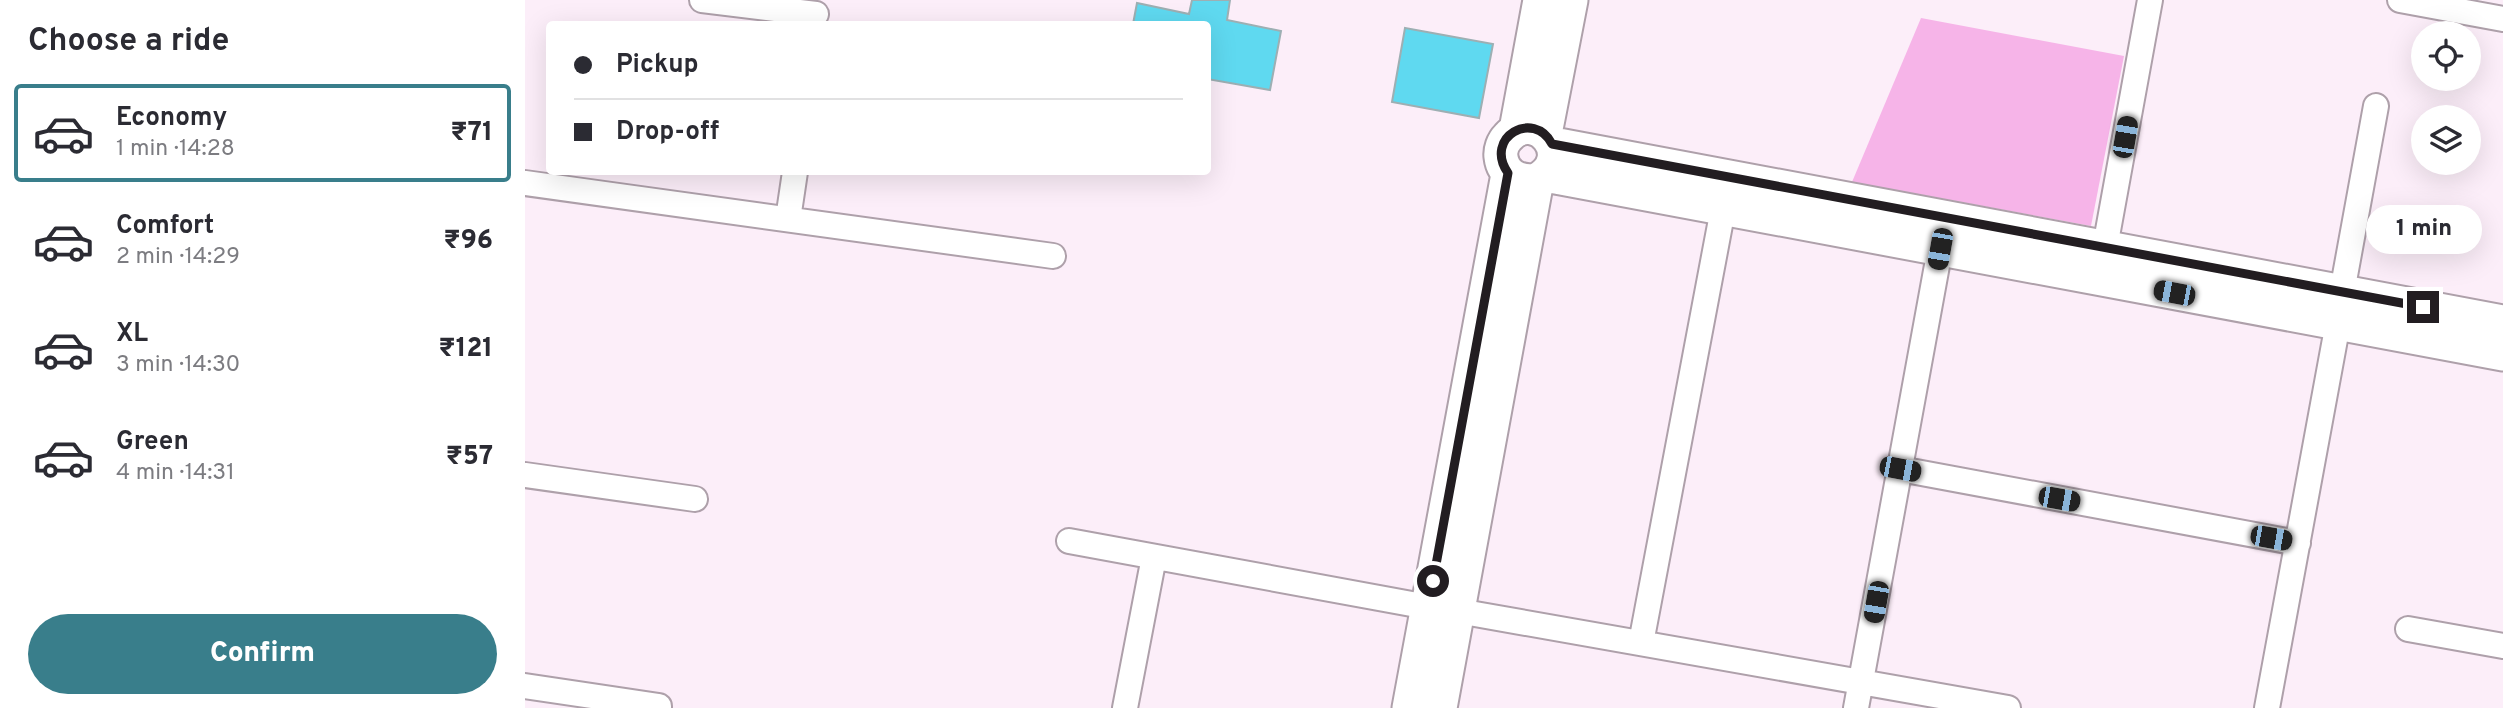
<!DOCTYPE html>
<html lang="en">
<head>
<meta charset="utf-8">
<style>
  :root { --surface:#fff; --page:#f7f7f7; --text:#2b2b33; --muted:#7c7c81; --line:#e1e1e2; --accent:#397e8b }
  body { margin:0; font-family:Overpass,sans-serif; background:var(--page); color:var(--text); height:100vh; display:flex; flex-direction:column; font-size:26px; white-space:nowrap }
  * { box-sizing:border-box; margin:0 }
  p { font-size:23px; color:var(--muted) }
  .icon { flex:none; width:38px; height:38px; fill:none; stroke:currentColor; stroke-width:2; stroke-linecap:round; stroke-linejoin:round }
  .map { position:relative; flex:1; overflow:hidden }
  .details { display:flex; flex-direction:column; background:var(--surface); width:525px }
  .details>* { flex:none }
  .banner { position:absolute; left:21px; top:21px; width:665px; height:154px; border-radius:7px; box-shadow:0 7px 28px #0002; display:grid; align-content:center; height:154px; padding:0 28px; background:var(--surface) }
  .buttons { position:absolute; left:1886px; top:21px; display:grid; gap:14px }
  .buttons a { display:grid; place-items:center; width:70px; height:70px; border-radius:50%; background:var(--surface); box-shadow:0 7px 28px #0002; font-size:35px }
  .end { position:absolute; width:32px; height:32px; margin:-16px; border:9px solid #221d21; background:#fff; box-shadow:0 0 0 4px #fff }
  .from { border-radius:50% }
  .bubble { position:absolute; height:49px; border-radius:24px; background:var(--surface); box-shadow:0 7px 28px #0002; font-size:23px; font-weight:800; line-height:49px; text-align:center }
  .car { position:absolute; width:21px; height:42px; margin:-21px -10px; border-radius:9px; box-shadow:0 0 5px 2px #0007; background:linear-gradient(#222 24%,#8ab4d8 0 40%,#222 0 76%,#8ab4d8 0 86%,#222 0) }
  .banner b { display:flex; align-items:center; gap:24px; height:66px; font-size:26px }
  .banner b+b { border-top:2px solid var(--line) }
  .banner i { width:18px; height:18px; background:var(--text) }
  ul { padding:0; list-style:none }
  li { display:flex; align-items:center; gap:21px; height:98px; margin:0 14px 10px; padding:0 14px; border:4px solid transparent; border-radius:7px }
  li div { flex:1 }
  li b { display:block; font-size:26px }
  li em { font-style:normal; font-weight:800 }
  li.selected { border-color:var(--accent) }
  li>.icon { width:63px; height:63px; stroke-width:1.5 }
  h2 { padding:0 28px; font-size:32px; line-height:84px }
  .cta { display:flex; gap:14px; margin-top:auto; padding:14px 28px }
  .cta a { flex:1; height:80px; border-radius:42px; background:var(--accent); color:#fff; font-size:28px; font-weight:800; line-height:80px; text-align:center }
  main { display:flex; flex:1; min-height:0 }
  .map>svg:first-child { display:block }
</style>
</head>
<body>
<main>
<section class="details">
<h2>Choose a ride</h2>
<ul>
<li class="selected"><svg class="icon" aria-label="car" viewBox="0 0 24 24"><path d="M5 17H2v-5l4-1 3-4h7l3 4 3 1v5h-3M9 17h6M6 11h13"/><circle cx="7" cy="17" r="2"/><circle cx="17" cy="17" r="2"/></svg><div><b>Economy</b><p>1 min · 14:28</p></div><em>₹71</em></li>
<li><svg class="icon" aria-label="car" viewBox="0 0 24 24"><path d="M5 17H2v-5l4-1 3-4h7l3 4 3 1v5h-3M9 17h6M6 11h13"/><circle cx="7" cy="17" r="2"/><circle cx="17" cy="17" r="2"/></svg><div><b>Comfort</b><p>2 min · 14:29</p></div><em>₹96</em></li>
<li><svg class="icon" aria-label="car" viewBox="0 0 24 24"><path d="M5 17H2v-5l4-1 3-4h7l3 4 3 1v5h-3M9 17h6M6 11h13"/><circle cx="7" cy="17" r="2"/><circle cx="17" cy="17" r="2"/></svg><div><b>XL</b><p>3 min · 14:30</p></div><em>₹121</em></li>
<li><svg class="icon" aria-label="car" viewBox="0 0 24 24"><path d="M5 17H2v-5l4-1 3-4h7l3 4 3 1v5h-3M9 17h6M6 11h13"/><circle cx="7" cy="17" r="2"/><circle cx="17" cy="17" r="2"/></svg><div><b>Green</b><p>4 min · 14:31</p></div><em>₹57</em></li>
</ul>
<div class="cta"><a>Confirm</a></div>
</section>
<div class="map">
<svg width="1978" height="708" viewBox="0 0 1978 708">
  <rect width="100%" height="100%" fill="#fceef9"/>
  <path fill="#f6b4e8" d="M1396,18L1599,56L1566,226L1327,182Z"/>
  <path fill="#5fd9f0" stroke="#9dafb3" stroke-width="2" d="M667,0H705L702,20L756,31L745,90L682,79V24H608L612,3L664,14Z
    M880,28L968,44L954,118L867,102Z"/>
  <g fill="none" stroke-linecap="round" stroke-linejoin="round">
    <g stroke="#aea0aa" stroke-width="28">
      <path id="street" d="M177,0L291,14
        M1875,0L1978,19
        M0,183L528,256
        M263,219L270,172
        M1580,247L1625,0
        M1817,292L1851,106
        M1375,469L1773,543
        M0,475L170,499
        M544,541L903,607
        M933,611L1483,708
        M1883,629L1978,646
        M1116,643L1198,209
        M0,686L134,706V708
        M600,708L629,557
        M1331,708L1415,249
        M1742,708L1813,323"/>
    </g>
    <g stroke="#aea0aa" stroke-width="37">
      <path id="secondary" d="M991,130L1015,0
        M1020,134L1046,0
        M1028,144L1978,322
        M1020,175L1978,354
        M884,708L983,174
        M915,708L1012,180C1054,156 1010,107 983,137C978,142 975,150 976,157C978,175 995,183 1012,180"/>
    </g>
    <use href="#street" stroke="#fff" stroke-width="24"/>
    <use href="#secondary" stroke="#fff" stroke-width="33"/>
  </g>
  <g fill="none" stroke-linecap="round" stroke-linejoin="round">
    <path stroke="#221d21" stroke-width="9" d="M908,581L983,173C958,137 1009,109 1027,144L1898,307"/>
  </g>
</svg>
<div class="buttons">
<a><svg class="icon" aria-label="locate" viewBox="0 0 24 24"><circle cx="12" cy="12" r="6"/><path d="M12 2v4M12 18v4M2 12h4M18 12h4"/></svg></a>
<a><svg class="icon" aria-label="layers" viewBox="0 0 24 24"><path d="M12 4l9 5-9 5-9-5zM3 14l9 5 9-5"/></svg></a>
</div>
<i class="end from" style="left:908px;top:581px"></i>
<i class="end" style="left:1898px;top:307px"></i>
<div class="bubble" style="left:1841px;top:205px;width:116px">1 min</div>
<i class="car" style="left:1600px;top:137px;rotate:10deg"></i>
<i class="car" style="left:1415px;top:249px;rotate:190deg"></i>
<i class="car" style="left:1649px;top:293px;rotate:281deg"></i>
<i class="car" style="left:1375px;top:469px;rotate:101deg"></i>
<i class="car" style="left:1534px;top:499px;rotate:100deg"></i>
<i class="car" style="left:1746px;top:538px;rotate:100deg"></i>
<i class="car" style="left:1351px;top:602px;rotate:190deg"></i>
<div class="banner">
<b><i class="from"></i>Pickup</b>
<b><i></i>Drop-off</b>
</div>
</div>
</main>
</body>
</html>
